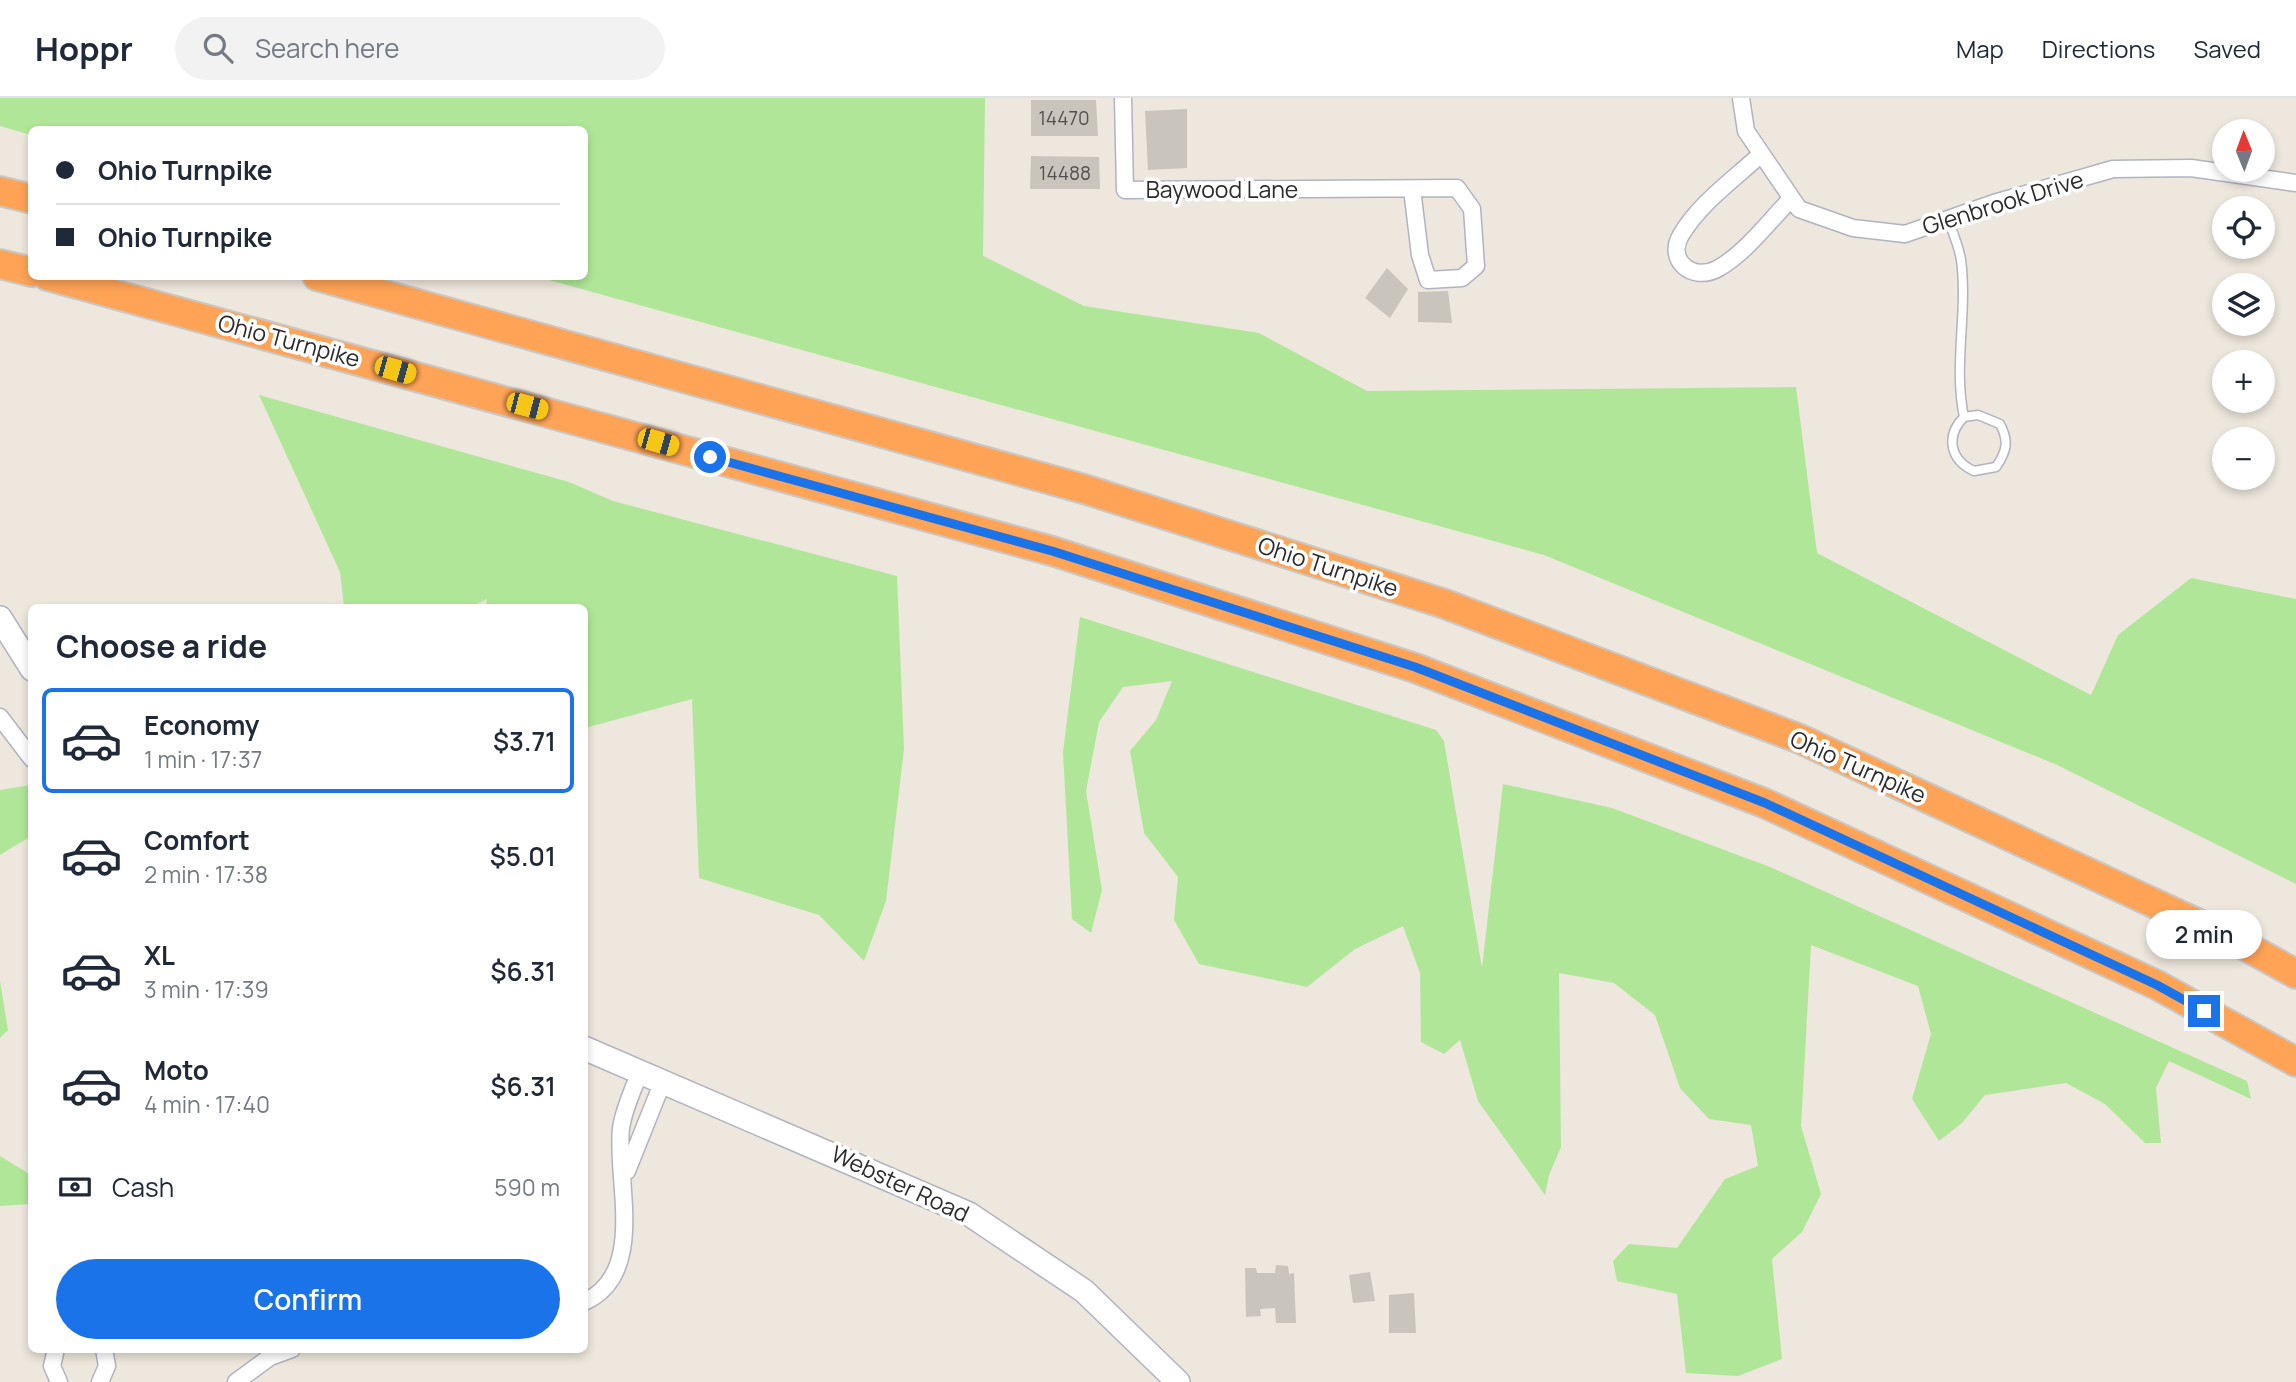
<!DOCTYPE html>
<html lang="en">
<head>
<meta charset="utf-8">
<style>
  :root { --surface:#fff; --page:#f2f2f3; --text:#1f2937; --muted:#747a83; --line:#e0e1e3; --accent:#1a73e8 }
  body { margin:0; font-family:Manrope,sans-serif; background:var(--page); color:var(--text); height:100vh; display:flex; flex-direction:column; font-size:26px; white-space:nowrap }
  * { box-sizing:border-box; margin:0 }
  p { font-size:23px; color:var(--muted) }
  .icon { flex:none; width:38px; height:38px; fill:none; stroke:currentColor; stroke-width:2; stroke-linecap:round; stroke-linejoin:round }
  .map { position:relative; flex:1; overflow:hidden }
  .details { position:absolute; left:28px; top:506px; width:560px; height:749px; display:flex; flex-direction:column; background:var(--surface); border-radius:10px; box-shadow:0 4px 10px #0003 }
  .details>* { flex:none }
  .hud { position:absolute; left:28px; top:28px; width:560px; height:154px; border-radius:10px; box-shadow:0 4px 10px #0003; display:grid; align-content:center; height:154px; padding:0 28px; background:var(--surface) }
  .needle { width:46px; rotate:359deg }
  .controls { position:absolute; left:2212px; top:21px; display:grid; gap:14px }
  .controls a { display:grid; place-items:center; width:63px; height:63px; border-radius:50%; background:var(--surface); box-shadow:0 4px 10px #0003; font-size:35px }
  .end { position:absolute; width:32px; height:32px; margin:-16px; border:9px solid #1a73e8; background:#fff; box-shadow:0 0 0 4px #fff }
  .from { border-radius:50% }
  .bubble { position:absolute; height:49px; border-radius:24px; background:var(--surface); box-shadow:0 4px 10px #0003; font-size:23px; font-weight:600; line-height:49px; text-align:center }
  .car { position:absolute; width:21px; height:42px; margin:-21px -10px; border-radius:9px; box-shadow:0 0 5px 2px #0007; background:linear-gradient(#f5c518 24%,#345 0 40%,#f5c518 0 76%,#345 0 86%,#f5c518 0) }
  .hud b { display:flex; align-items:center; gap:24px; height:66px; font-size:26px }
  .hud b+b { border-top:2px solid var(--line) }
  .hud i { width:18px; height:18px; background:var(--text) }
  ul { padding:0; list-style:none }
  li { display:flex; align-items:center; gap:21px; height:105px; margin:0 14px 10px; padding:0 14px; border:4px solid transparent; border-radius:10px }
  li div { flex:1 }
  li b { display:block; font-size:26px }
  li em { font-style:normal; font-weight:600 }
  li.active { border-color:var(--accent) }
  li>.icon { width:63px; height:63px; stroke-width:1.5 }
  h2 { padding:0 28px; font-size:32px; line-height:84px }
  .pay { display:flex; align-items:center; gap:18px; height:77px; padding:0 28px; font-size:26px }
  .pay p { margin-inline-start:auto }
  .action { display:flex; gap:14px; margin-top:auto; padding:14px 28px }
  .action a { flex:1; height:80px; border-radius:42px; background:var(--accent); color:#fff; font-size:28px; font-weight:600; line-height:80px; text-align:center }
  header { display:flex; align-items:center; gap:42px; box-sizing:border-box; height:98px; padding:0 35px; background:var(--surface); border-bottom:2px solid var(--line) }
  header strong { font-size:33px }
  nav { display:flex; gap:38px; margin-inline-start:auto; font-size:24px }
  .search { width:490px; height:63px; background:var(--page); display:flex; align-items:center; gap:18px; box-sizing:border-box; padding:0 24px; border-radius:38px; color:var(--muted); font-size:26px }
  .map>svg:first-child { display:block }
</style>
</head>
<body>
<header>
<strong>Hoppr</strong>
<div class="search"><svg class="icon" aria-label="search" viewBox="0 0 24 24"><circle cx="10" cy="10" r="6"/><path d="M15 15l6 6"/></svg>Search here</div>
<nav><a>Map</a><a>Directions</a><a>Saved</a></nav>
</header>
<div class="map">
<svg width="2296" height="1284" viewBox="0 0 2296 1284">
  <rect width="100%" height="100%" fill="#eee7dd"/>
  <path fill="#b0e697" d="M0,0H985L983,158L1084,208L1259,235L1367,293L1796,289L1817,455L2091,597L2118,537L2191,480L2296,501V786L2055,666L1544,457L538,179L584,178V32H32L31,37L0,28Z
    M259,297L569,384L613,403L897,478L904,651L886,803L864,863L819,817L699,780L692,601L585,630L584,509H486L487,501L470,509H344L340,474Z
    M1080,519L1436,632L1444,643L1482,870L1503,686L1612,710L1770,769L2247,983L2251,1001L2169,963L2156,990L2161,1045H2145L2105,1006L2066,985L1985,997L1962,1025L1939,1043L1912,1001L1931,936L1918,888L1811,847L1801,1028L1821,1096L1802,1134L1772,1161L1782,1261L1738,1278L1686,1275L1677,1196L1617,1183L1613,1163L1629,1146L1677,1150L1725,1081L1758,1068L1751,1027L1709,1021L1680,990L1655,917L1614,885L1559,875L1561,1049L1549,1077L1545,1097L1478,1003L1460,942L1444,956L1421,944L1420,875L1403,828L1355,851L1307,889L1199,866L1174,822L1178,779L1144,735L1130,653L1156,622L1172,583L1123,589L1099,624L1086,693L1102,792L1091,835L1072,821L1063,654Z
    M31,687V738L0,757V692Z
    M0,883L8,932L0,940Z
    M0,1058L31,1077V1106L0,1108Z"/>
  <path fill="#c9c4bc" d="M1031,2H1096L1098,38H1031Z
    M1187,11V70L1148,72L1145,13Z
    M1031,58L1099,59L1100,91H1030Z
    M1387,170L1408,191L1390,220L1365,200Z
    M1448,193L1452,225L1418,224V194Z
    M1276,1167L1288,1168L1289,1176L1294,1175L1296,1225H1276L1275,1210L1260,1211L1261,1218L1246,1219L1245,1170H1256L1257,1175H1275Z
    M1370,1174L1375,1203L1353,1205L1349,1177Z
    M1414,1195L1416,1235H1389V1197Z"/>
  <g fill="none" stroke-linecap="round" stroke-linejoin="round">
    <g stroke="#b1b3c0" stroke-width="11">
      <path id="lane" d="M1948,120C1952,134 1959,148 1961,162C1968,215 1953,267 1964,319C1945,338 1950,362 1974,373L1996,369C2007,353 2009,343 2000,326L1978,317L1964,319"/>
    </g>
    <g stroke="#b1b3c0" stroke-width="19">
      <path id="street" d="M1123,0L1125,92L1457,90L1472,111L1476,168L1462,180L1428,182L1420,157L1412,91
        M1741,0L1746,33L1799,111L1853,130L1905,136L1994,105L2113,71L2191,70L2296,85
        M1760,57C1733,82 1699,106 1681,137C1666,162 1692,184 1717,171C1745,156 1769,123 1791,101
        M0,619L32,661
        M627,1073L663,983
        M584,1204C648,1176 615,1081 621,1030C624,1010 633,992 640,974
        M56,1251L52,1268L59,1284
        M100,1284L107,1268L104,1251
        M236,1284L270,1259L292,1251"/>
    </g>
    <g stroke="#b1b3c0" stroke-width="26">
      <path id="secondary" d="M0,520L32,571
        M584,950L969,1116L1084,1193L1178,1284"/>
    </g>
    <g stroke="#c8c8c8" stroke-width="32">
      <path id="highway" d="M0,93L32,101
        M0,166L32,174
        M48,178L1052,453L1415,570L1764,705L2157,887L2296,964
        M317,178L1084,391L1445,506L1800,641L2240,845L2296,876"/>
    </g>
    <use href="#lane" stroke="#fff" stroke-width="8"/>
    <use href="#street" stroke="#fff" stroke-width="16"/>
    <use href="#secondary" stroke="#fff" stroke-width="23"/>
    <use href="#highway" stroke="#ffa457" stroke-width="28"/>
  </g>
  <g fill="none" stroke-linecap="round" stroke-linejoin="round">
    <path stroke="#1a73e8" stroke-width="9" d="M710,359L1052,453L1415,569L1765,705L2157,887L2204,913"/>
  </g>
  <g text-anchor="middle" stroke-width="7" stroke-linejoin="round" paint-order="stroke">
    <g font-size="19" fill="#52514f">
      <text x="1064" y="27">14470</text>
      <text x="1065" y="82">14488</text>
    </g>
    <g font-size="23" fill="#2b2b2b" stroke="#fff">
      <text x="1222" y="100">Baywood Lane</text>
      <text transform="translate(2003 105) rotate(-17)" y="8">Glenbrook Drive</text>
      <text transform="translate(289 243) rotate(15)" y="8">Ohio Turnpike</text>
      <text transform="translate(1328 469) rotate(18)" y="8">Ohio Turnpike</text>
      <text transform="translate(1858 669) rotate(24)" y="8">Ohio Turnpike</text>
      <text transform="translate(900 1086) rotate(25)" y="8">Webster Road</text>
    </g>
  </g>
</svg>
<div class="controls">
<a><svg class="needle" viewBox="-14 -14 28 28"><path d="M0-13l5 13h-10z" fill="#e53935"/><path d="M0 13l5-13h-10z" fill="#747a83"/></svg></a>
<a><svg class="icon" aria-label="locate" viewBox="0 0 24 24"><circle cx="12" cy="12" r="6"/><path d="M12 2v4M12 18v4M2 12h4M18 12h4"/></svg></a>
<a><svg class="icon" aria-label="layers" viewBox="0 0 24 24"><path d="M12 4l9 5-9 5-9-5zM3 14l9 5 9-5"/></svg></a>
<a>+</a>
<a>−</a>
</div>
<i class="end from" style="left:710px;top:359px"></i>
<i class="end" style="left:2204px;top:913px"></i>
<div class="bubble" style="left:2146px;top:812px;width:116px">2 min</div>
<i class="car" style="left:395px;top:272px;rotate:106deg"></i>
<i class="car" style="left:527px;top:308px;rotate:105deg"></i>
<i class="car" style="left:658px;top:344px;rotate:106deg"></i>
<div class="hud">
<b><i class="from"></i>Ohio Turnpike</b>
<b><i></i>Ohio Turnpike</b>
</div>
<section class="details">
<h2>Choose a ride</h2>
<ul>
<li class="active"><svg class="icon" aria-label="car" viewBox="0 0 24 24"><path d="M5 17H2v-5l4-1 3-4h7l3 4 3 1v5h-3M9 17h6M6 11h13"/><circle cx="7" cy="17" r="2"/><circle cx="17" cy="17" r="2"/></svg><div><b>Economy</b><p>1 min · 17:37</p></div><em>$3.71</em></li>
<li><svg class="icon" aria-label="car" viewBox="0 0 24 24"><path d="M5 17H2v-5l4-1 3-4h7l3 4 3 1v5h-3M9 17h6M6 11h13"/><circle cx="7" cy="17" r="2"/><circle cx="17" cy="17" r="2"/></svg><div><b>Comfort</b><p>2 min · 17:38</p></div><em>$5.01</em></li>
<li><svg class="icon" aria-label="car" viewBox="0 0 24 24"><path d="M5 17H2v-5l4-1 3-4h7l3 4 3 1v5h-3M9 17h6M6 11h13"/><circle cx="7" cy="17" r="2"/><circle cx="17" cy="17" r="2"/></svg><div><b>XL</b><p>3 min · 17:39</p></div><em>$6.31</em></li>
<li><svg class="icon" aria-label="car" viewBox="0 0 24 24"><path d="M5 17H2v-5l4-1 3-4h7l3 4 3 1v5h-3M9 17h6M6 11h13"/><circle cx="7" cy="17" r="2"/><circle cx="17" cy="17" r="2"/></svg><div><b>Moto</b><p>4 min · 17:40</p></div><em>$6.31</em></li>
</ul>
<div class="pay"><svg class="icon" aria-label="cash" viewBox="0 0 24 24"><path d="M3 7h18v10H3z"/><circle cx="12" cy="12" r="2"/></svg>Cash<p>590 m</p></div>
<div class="action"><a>Confirm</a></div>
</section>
</div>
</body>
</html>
